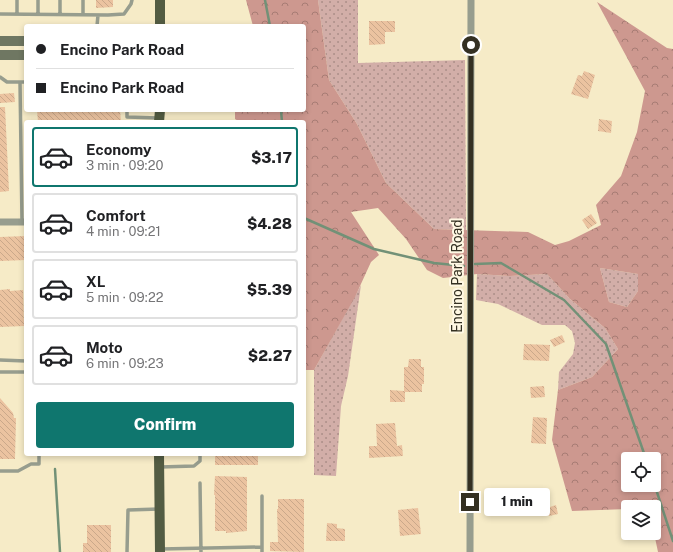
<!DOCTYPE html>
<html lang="en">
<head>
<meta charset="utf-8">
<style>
  :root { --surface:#fff; --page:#f2f2f2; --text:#202124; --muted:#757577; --line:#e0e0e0; --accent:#0f766e }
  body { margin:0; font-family:"Public Sans",sans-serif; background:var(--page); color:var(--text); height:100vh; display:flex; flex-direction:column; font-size:15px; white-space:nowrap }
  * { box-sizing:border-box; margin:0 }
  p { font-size:13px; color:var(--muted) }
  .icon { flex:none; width:22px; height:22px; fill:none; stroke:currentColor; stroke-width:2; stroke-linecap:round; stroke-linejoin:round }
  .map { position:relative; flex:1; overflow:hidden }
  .side { position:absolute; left:24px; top:120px; width:282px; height:336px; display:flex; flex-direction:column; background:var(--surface); border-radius:4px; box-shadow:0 2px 6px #0003 }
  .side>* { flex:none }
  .banner { position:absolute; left:24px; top:24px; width:282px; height:88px; border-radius:4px; box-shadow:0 2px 6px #0003; display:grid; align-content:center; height:88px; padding:0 12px; background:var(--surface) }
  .fabs { position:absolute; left:621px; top:452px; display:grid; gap:8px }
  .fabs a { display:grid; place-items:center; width:40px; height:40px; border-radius:4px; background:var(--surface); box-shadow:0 2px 6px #0003; font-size:20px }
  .end { position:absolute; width:18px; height:18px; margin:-9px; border:5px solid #343022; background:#fff; box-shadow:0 0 0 2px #fff }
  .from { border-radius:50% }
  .bubble { position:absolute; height:28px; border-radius:4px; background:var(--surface); box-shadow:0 2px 6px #0003; font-size:13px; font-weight:800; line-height:28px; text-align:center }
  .banner b { display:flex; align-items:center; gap:14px; height:38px; font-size:15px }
  .banner b+b { border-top:1px solid var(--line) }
  .banner i { width:10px; height:10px; background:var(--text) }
  ul { padding:7px 0 0; list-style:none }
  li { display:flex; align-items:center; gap:12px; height:60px; margin:0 8px 6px; padding:0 4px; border:2px solid var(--line); border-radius:4px }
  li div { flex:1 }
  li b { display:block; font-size:15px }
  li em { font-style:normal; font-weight:800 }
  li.on { border-color:var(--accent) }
  li>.icon { width:36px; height:36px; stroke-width:1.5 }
  .cta { display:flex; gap:8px; margin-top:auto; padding:8px 12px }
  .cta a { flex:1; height:46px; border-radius:4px; background:var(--accent); color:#fff; font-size:16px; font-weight:800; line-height:46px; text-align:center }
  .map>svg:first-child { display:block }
</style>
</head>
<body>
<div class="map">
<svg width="673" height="552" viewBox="0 0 673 552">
  <defs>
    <pattern id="grass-dots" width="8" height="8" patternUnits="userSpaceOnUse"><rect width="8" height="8" fill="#d2aea8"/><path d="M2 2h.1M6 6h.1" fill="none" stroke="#ab8e88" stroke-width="1.8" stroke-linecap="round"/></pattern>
    <pattern id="forest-crowns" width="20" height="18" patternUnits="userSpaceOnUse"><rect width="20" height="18" fill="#cd988f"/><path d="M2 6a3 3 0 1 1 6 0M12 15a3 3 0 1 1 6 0" fill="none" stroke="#a77c74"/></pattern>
    <pattern id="building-back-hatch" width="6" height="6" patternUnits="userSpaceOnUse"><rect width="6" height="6" fill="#ebc3a0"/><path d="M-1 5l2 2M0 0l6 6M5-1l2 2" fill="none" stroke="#caa88a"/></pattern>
  </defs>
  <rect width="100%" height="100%" fill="#f6ebc7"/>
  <path fill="url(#grass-dots)" d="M318,0H358V63L465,60L466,230L434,229L386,183L357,124L329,80Z
    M600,268L638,274V291L627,307L609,302Z
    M477,274L510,276L547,274L570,299L605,328L618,349L592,377L558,390L559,372L573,354L575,343L572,331L565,325H542L498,304L476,300Z
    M361,285L348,376L341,406L336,476L314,475V370Z"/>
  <path fill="url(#forest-crowns)" fill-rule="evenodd" d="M246,0H318L329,80L357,124L386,183L434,229L528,232L555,245L569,241L601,225L596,205L621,176L637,132L645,91L597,2L667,48L673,49V552H658L654,533V507H628V509L572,511L552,440L558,390L592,377L618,349L605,328L570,299L547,274L510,276L477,274L443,278L427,270L406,239L378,208L351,212L379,255L371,262L355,297L314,370H304V122H240L235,119V110H304V26H253ZM600,268L638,274V291L627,307L609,302ZM628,459H654V485H628Z"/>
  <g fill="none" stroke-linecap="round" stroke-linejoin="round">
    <path stroke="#729177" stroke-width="2.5" d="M265,0L270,26
      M281,110L282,122
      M304,218L374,249L434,263L464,266
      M475,264L501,263L564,300L606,344L646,459
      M55,469L60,552
      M654,483L673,541"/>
  </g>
  <path fill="url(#building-back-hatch)" d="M96,0H113V7L96,8Z
    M369,21H395V32H385V44L369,45Z
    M584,71L595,75L588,99L571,94L578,75L582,76Z
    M14,93L15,102L0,103V94Z
    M0,107H5L9,191L0,192Z
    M37,110H120L121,122H38Z
    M599,119L612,121L611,133L598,131Z
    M591,214L597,223L588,229L582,220Z
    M26,236V260L0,261V237Z
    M10,289V291L23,290L24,326L0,327V290Z
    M562,335L565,342L554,347L550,340Z
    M524,344L550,345L549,361L523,360Z
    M409,359H421V367H424V384H422V392H405V402H390V390L404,391V367H408Z
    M544,386L545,397L531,398L530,387Z
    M0,398L13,413L14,418H16L15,459H0Z
    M533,417L547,418L546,444L531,443Z
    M395,423L397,446L402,445L403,456L369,458V446H377L376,424Z
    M215,454H258V465H215Z
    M215,476L247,477V531L226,533V531H215V495H214Z
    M278,499H304V552L270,551V542H278L277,509H278Z
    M556,505L558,514L549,516L547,508Z
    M418,508L421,534L400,536L398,510Z
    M327,523L337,524V528L345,529V541H326Z
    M87,525H111V552H83V543H87Z"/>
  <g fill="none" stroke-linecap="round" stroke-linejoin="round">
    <path stroke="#979d8e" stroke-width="3.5" d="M17,0V14
      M83,0V14
      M0,14L108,15L124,14L131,4L132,0
      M38,14V0
      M60,14V0
      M97,26L98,15
      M0,77L7,82H20
      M127,110V117L158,118
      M22,222L20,82H26
      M0,360L26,361
      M0,372H26
      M160,467L194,466L200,461V454
      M0,471H18L31,464H39V454
      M200,483L201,552
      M262,496V547
      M161,549L262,547V552
      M127,552L128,510L159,509"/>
    <path stroke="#979d8e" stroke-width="7" d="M0,222H26
      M470,552L471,0"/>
    <path stroke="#6f7762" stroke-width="10" d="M0,41H26
      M0,55H26"/>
    <path stroke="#535c43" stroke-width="10" d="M160,26V0
      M159,122L160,110
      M159,454L160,552"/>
  </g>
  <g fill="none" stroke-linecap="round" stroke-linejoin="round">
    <path stroke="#343022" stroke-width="5" d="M470,502L471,45"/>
  </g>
  <g text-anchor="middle" stroke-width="4" stroke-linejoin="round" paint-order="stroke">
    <g font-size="14" fill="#343022" stroke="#fff8e3">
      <text transform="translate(457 276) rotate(-90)" y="5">Encino Park Road</text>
    </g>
  </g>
</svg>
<div class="fabs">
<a><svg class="icon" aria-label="locate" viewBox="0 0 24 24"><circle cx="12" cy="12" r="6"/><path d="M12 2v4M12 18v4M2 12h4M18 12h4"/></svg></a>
<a><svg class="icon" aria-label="layers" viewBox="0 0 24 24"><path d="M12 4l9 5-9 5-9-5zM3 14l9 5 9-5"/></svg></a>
</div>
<i class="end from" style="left:471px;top:45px"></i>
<i class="end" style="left:470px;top:502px"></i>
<div class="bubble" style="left:484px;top:488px;width:66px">1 min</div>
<div class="banner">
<b><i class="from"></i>Encino Park Road</b>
<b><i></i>Encino Park Road</b>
</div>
<section class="side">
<ul>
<li class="on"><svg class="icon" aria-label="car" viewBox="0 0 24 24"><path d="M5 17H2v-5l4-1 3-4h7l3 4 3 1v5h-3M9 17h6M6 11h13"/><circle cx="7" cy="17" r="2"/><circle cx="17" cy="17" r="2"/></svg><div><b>Economy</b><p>3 min · 09:20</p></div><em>$3.17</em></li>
<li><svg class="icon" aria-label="car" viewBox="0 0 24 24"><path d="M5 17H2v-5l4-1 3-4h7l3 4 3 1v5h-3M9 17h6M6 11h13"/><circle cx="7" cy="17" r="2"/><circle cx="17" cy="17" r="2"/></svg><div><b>Comfort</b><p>4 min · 09:21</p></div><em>$4.28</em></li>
<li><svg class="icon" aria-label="car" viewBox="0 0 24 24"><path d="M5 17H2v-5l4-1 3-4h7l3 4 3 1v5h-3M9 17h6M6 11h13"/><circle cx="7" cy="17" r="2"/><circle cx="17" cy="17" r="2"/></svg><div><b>XL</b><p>5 min · 09:22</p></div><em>$5.39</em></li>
<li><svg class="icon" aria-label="car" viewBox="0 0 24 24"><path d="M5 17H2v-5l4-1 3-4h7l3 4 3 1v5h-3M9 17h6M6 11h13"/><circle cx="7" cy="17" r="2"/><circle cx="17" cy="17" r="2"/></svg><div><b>Moto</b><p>6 min · 09:23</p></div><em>$2.27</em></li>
</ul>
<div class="cta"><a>Confirm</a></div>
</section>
</div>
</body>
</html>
